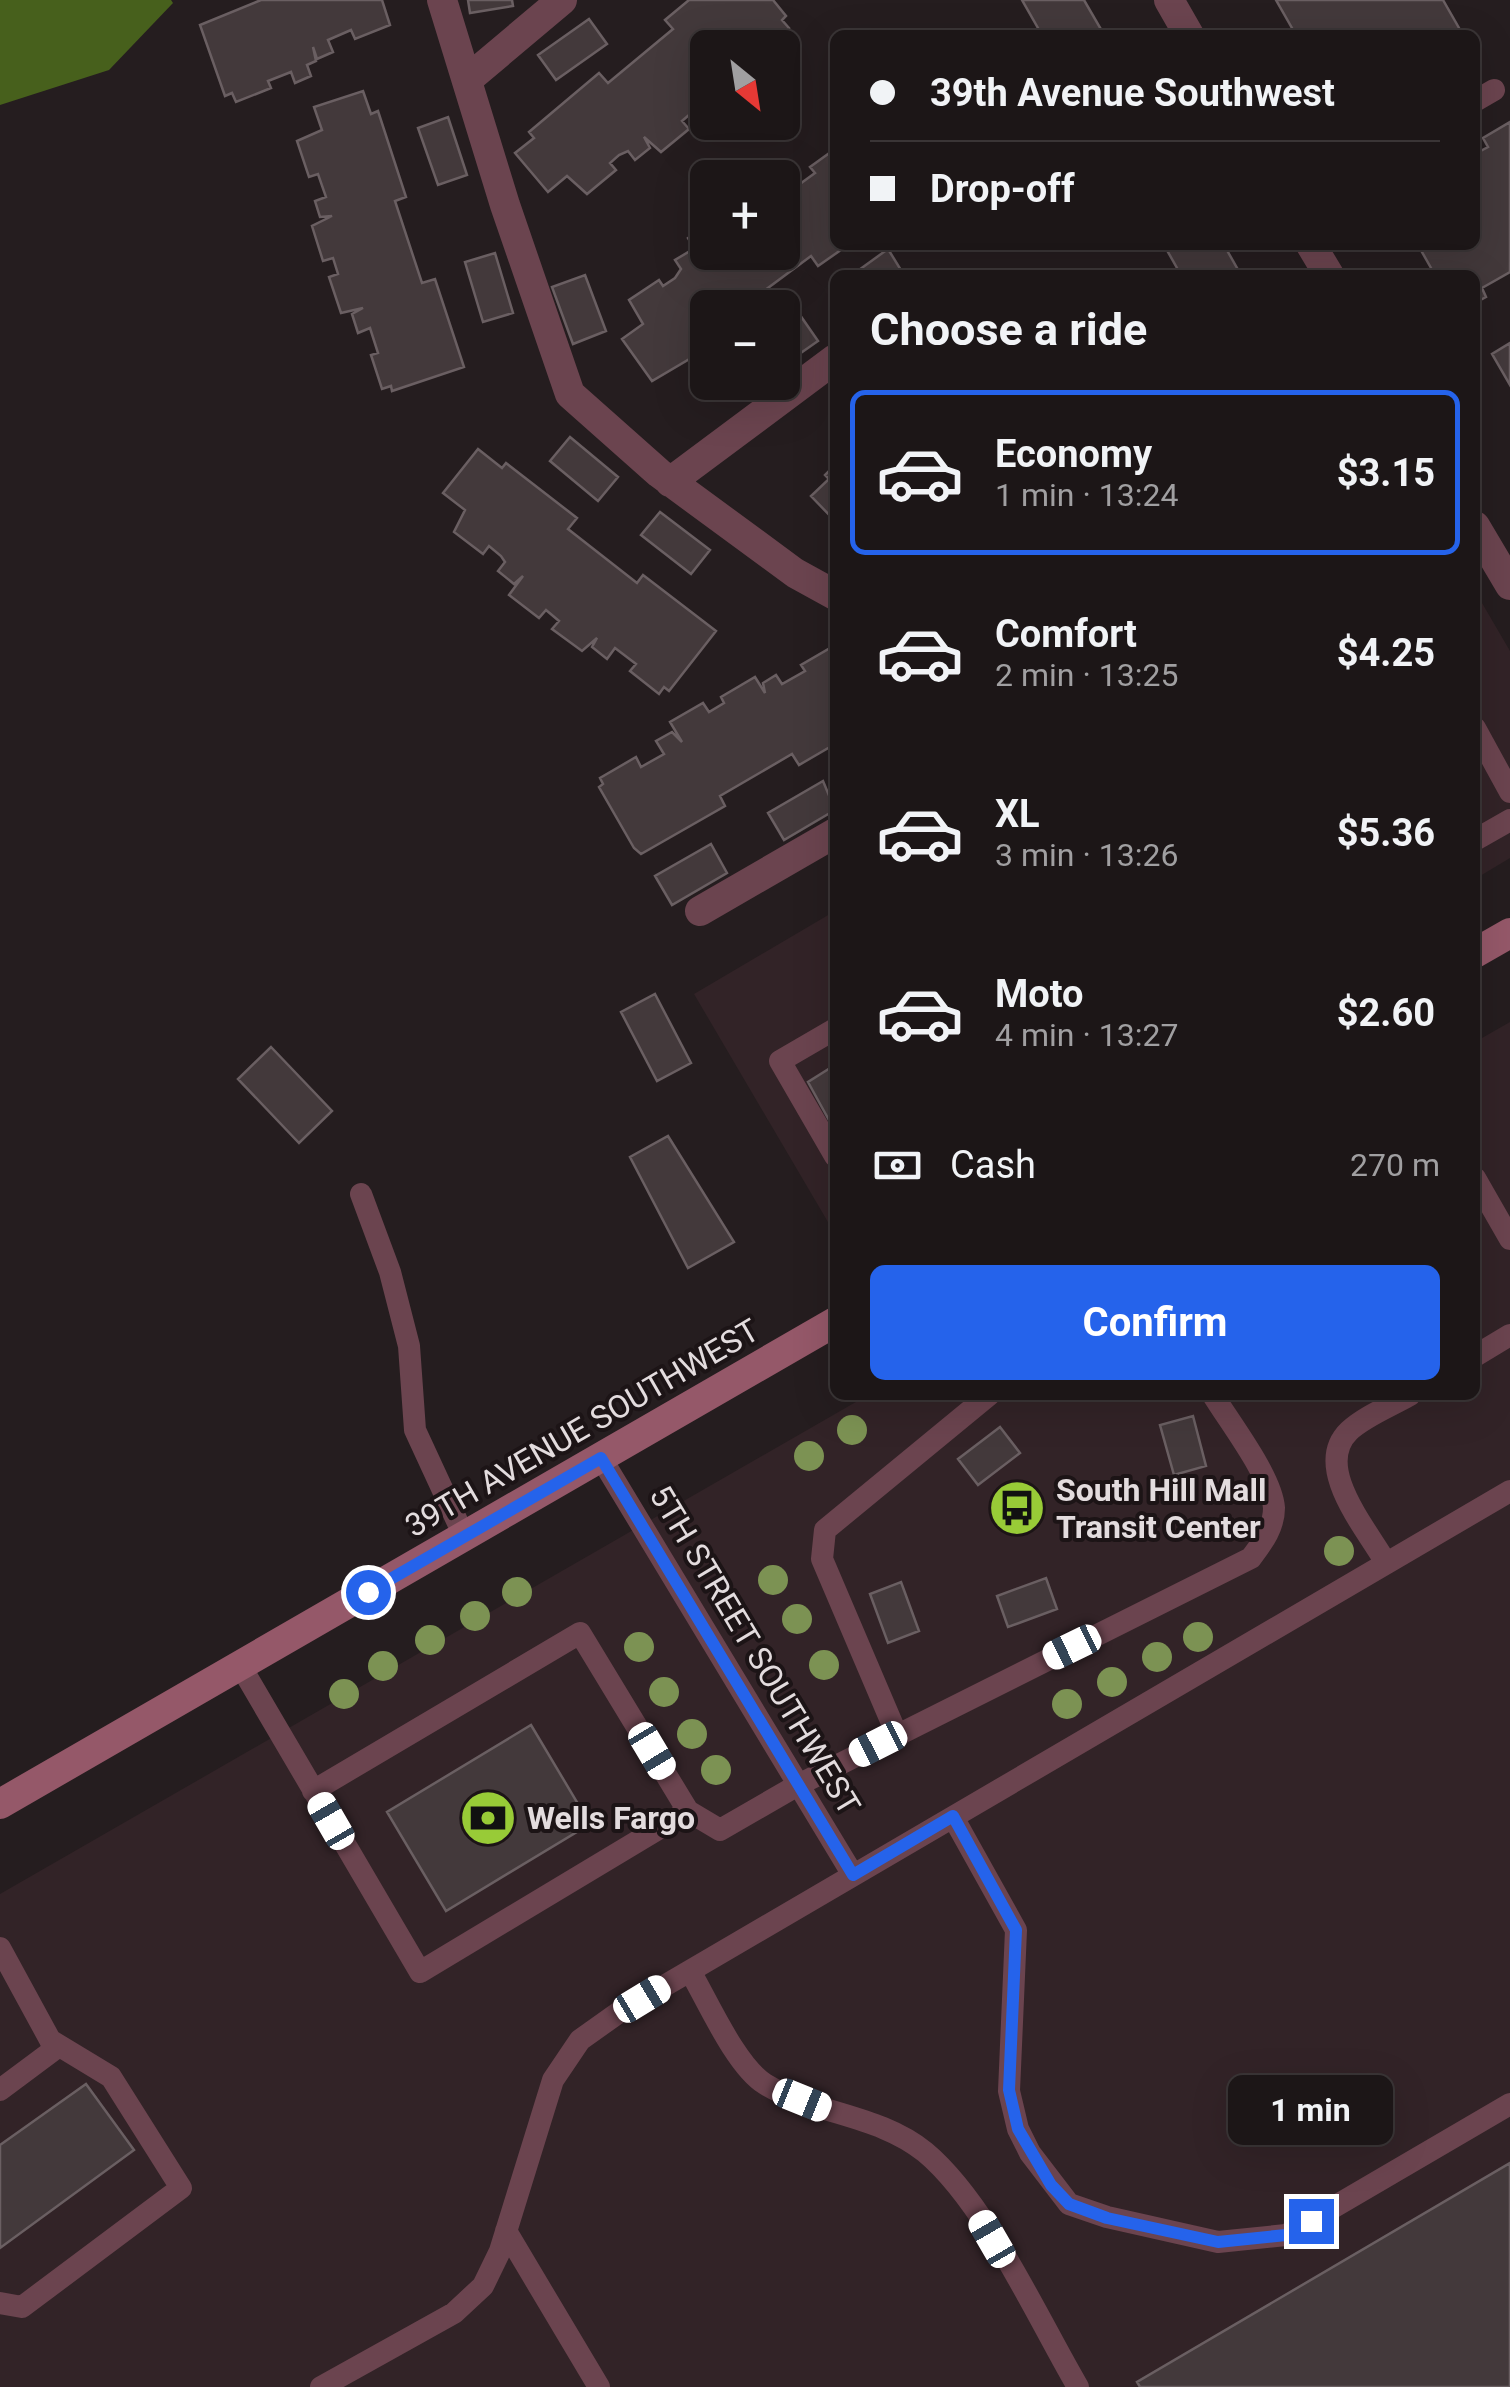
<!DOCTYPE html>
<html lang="en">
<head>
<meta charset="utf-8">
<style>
  :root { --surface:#1c1617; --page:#292324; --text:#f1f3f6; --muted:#a09fa1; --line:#3a3536; --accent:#2563eb }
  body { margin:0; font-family:Roboto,sans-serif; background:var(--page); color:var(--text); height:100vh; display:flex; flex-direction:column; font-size:38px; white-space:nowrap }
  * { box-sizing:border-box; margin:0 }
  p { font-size:32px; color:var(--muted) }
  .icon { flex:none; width:55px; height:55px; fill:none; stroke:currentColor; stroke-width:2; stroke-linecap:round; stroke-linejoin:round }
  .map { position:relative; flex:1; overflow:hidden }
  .panel { position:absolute; left:830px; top:270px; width:650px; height:1130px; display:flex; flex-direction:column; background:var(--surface); border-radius:15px; box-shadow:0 10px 40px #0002,0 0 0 2px var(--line) }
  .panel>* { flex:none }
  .banner { position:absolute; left:830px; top:30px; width:650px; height:220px; border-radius:15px; box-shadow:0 10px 40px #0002,0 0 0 2px var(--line); display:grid; align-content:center; height:220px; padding:0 40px; background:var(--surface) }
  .needle { width:65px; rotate:150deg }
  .controls { position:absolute; left:690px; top:30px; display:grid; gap:20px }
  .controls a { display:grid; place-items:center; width:110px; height:110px; border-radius:15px; background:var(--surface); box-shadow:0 10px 40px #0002,0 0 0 2px var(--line); font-size:50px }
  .end { position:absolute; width:45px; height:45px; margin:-22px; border:12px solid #2563eb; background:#fff; box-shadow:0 0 0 5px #fff }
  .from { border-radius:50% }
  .bubble { position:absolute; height:70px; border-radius:15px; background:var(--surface); box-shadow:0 10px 40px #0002,0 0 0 2px var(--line); font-size:32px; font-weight:700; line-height:70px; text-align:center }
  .car { position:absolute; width:30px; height:60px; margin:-30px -15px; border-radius:12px; box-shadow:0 0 8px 2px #0007; background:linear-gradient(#fff 24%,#345 0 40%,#fff 0 76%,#345 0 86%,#fff 0) }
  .banner b { display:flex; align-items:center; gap:35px; height:95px; font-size:38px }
  .banner b+b { border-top:2px solid var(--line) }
  .banner i { width:25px; height:25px; background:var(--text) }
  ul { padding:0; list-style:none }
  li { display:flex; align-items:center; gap:30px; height:165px; margin:0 20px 15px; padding:0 20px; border:5px solid transparent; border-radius:15px }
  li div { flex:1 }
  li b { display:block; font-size:38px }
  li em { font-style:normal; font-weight:700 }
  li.on { border-color:var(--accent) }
  li>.icon { width:90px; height:90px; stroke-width:1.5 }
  h2 { padding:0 40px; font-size:45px; line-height:120px }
  .pay { display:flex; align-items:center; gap:25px; height:110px; padding:0 40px; font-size:38px }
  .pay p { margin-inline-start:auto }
  .cta { display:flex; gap:20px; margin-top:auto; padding:20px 40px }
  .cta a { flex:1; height:115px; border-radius:15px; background:var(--accent); color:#fff; font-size:40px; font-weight:700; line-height:115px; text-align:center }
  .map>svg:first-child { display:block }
</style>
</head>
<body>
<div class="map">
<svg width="1510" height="2387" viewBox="0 0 1510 2387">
  <rect width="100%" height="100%" fill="#251d1f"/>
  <path fill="#322327" d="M1475,591L1510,651V858L1475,879Z
    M835,911V1234L694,994Z
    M1510,1022V2387H0V1894L868,1395H1475V1042Z"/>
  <path fill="#47601c" d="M0,0H171L173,3L109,70L0,105Z"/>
  <path fill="#43393b" stroke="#6a5f62" stroke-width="2.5" d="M261,0H382L390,25L355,39L351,30L328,40L333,52L317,59L313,47L316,61L307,65L311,76L295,83L291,72L268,81L271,88L236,102L232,93L225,96L200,25Z
    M468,0H512L513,6L470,13Z
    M689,0H773L786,16L782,20L789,28L765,48H708V113L703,117L696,109L682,121L689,129L661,152L644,137L650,148L635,160L628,151L619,155L610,163L616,170L587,194L567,176L548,192L515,153L534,138L529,132L599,73L608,83L673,29L665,20Z
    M1022,0H1084L1102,31L1095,35H1042Z
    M1276,0H1443L1463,35H1296Z
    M589,19L607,44L556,80L538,55Z
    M363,91L371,114L378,111L406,197L395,201L422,283L435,279L464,367L392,391L391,386L382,389L371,355L378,353L370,328L358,333L352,314L363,308L341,313L329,277L338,274L333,258L323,261L312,226L332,216L320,217L315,201L326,197L318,174L309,177L297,141L322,130L314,107Z
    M448,117L467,175L438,185L418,128Z
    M1510,122V272L1482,288L1486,297L1475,303V275H1435L1418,245H1475V154L1488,147L1483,138Z
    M835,149V245H848L818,266L811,256L741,308H708V348L652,381L622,339L643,324L629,300L659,280L663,286L675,278L681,269L675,260L690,251L696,261L700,259L688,238L708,224V252H782V181L786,179L793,189L815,173L810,167Z
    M1164,245H1224L1241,275H1181Z
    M888,249L904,275H852Z
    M495,253L513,313L483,322L465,262Z
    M585,275L606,331L573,344L552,287Z
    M800,315L818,341L782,366V327Z
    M1510,343V385L1492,354Z
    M570,437L618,477L598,501L550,461Z
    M478,449L502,468L506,463L577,518L568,529L637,583L643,575L716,631L669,691L664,687L659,694L630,671L636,664L615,648L607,659L592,647L597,638L582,651L552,629L559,621L546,610L539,618L509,595L523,576L514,584L498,571L505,562L501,556L489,546L483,554L454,532L465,510L443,493Z
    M835,465V521L811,496L829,479L825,475Z
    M660,512L710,550L691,574L641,535Z
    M832,647L835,744L799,765L792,754L720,796L725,806L641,854L634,848L599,787L603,784L600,778L636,757L641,767L664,754L656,741L672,732L682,742L670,722L703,703L709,712L724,703L721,697L755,677L765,693L763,683L776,675L782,684L805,671L801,665Z
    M823,781L835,810L784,840L768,813Z
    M711,844L727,873L672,905L655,876Z
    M655,994L691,1063L657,1081L621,1012Z
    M271,1047L332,1111L299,1143L238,1079Z
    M835,1065V1131L808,1082Z
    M668,1136L734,1242L688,1268L630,1157Z
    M1193,1416L1206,1466L1174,1475L1160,1425Z
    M1000,1427L1020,1453L978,1485L958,1459Z
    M1046,1578L1057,1609L1008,1627L997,1596Z
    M901,1582L919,1631L888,1643L870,1594Z
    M531,1725L590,1824L446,1911L387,1812Z
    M86,2084L134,2150L0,2248V2145Z
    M1510,2163V2387H1140L1137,2382Z"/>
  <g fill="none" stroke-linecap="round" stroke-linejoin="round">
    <path stroke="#6b444f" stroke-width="22" d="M1475,101L1494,90
      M1475,728L1510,792
      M1475,840L1510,820
      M835,1029L780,1061L835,1156
      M1475,1178L1510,1239
      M361,1194L390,1272L409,1346L415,1430L464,1536
      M1475,1356L1510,1335
      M601,1458L853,1875
      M1386,1563C1367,1529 1312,1467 1349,1431C1365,1416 1391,1406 1410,1395
      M240,1665C300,1768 360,1870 420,1972L688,1811L580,1633L313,1791
      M897,1735L822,1559L825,1530L989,1395
      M688,1811L720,1830L798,1785L1251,1558C1262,1543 1274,1528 1274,1508C1272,1477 1230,1423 1213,1395
      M953,1817L1016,1930L1009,2091L1018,2129L1030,2153L1069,2204L1107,2217L1218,2242L1286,2235L1510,2104
      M0,1948L55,2049L0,2090
      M690,1971C708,2002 736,2066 765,2084C816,2115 878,2114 925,2152C986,2203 1037,2317 1078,2387
      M506,2231L599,2387
      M0,2303L22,2307L181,2188L111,2077L50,2040
      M321,2387L454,2313L483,2286L500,2251L553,2080L580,2040L618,2013L1510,1491"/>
    <path stroke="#6b444f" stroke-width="30" d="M442,0L505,205L570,394L659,473L795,573L835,595
      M1169,0L1189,35
      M467,80L562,0
      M1311,245L1329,275
      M670,482L835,359
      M1475,526L1510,585
      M700,911L835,833"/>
    <path stroke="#955869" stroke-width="30" d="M1475,953L1510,933
      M0,1804L835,1322"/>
  </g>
  <g fill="#7c9253">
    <circle cx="852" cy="1430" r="15"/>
    <circle cx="809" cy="1456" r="15"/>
    <circle cx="1339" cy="1551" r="15"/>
    <circle cx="773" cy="1580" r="15"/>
    <circle cx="517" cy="1592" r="15"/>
    <circle cx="475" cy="1616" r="15"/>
    <circle cx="797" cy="1619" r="15"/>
    <circle cx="1198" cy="1637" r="15"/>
    <circle cx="430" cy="1640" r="15"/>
    <circle cx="639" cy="1647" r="15"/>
    <circle cx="1157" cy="1657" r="15"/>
    <circle cx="824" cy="1665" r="15"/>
    <circle cx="383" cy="1666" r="15"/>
    <circle cx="1112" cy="1682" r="15"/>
    <circle cx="664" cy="1692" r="15"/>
    <circle cx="344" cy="1694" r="15"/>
    <circle cx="1067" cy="1704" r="15"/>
    <circle cx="692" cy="1734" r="15"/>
    <circle cx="716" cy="1770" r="15"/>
  </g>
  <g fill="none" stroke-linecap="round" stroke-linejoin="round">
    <path stroke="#2563eb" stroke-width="12" d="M368,1592L601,1458L853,1875L953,1816L1016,1930L1009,2090L1018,2129L1051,2185L1069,2204L1107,2218L1218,2242L1286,2235L1311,2221"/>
  </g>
  <defs>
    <g id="bus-disc" transform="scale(2.875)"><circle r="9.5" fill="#98cb37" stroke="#1c1416"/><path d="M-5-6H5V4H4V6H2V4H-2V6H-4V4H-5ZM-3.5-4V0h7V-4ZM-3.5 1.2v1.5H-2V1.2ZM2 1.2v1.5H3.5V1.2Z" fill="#111"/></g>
    <g id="bank-disc" transform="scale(2.875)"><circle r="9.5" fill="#98cb37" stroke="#1c1416"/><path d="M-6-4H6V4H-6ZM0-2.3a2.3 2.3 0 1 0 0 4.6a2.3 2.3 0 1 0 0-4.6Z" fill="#111"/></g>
  </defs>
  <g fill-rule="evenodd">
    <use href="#bus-disc" x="1017" y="1508"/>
    <use href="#bank-disc" x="488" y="1818"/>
  </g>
  <g text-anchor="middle" stroke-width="8" stroke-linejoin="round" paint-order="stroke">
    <g font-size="32" fill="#e3dcde" stroke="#1c1416">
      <text transform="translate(582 1428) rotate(-30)" y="11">39TH AVENUE SOUTHWEST</text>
      <text transform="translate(755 1650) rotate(59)" y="11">5TH STREET SOUTHWEST</text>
    </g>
    <g font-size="32" font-weight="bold" fill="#e3dcde" stroke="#1c1416" text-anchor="start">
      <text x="1056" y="1501">South Hill Mall<tspan x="1056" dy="37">Transit Center</tspan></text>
      <text x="527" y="1829">Wells Fargo</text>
    </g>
  </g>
</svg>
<div class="controls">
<a><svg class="needle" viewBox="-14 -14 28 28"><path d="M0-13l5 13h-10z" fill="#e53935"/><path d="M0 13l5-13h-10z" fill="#a09fa1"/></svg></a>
<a>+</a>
<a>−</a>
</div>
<i class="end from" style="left:368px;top:1592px"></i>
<i class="end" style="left:1311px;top:2221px"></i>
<div class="bubble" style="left:1228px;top:2075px;width:165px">1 min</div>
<i class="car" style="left:1072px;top:1647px;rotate:244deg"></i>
<i class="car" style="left:878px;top:1744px;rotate:243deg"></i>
<i class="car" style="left:652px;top:1751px;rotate:149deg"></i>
<i class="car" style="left:331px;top:1821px;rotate:330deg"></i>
<i class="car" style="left:642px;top:1999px;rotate:59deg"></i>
<i class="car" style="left:802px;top:2100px;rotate:112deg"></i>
<i class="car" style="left:992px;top:2239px;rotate:330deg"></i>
<div class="banner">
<b><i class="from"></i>39th Avenue Southwest</b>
<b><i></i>Drop-off</b>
</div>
<section class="panel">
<h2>Choose a ride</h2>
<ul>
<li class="on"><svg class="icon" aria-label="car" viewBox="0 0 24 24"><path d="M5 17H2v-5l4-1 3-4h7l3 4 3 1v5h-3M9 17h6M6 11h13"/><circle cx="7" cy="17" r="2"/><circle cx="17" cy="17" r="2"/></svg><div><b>Economy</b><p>1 min · 13:24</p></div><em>$3.15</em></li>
<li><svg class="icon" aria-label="car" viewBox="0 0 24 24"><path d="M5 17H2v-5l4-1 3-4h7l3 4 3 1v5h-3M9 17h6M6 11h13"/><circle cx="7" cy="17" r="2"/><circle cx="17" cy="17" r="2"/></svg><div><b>Comfort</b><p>2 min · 13:25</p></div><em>$4.25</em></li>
<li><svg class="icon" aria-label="car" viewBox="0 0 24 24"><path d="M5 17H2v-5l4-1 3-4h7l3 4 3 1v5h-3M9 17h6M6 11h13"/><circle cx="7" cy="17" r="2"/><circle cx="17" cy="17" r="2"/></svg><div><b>XL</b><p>3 min · 13:26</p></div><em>$5.36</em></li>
<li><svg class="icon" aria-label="car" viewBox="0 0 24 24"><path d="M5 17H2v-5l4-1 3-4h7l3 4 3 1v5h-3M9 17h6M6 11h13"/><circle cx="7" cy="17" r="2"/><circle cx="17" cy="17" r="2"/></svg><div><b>Moto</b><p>4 min · 13:27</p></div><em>$2.60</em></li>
</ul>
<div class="pay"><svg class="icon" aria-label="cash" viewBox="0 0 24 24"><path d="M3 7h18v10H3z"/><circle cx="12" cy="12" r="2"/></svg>Cash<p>270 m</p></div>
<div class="cta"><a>Confirm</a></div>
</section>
</div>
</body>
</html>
